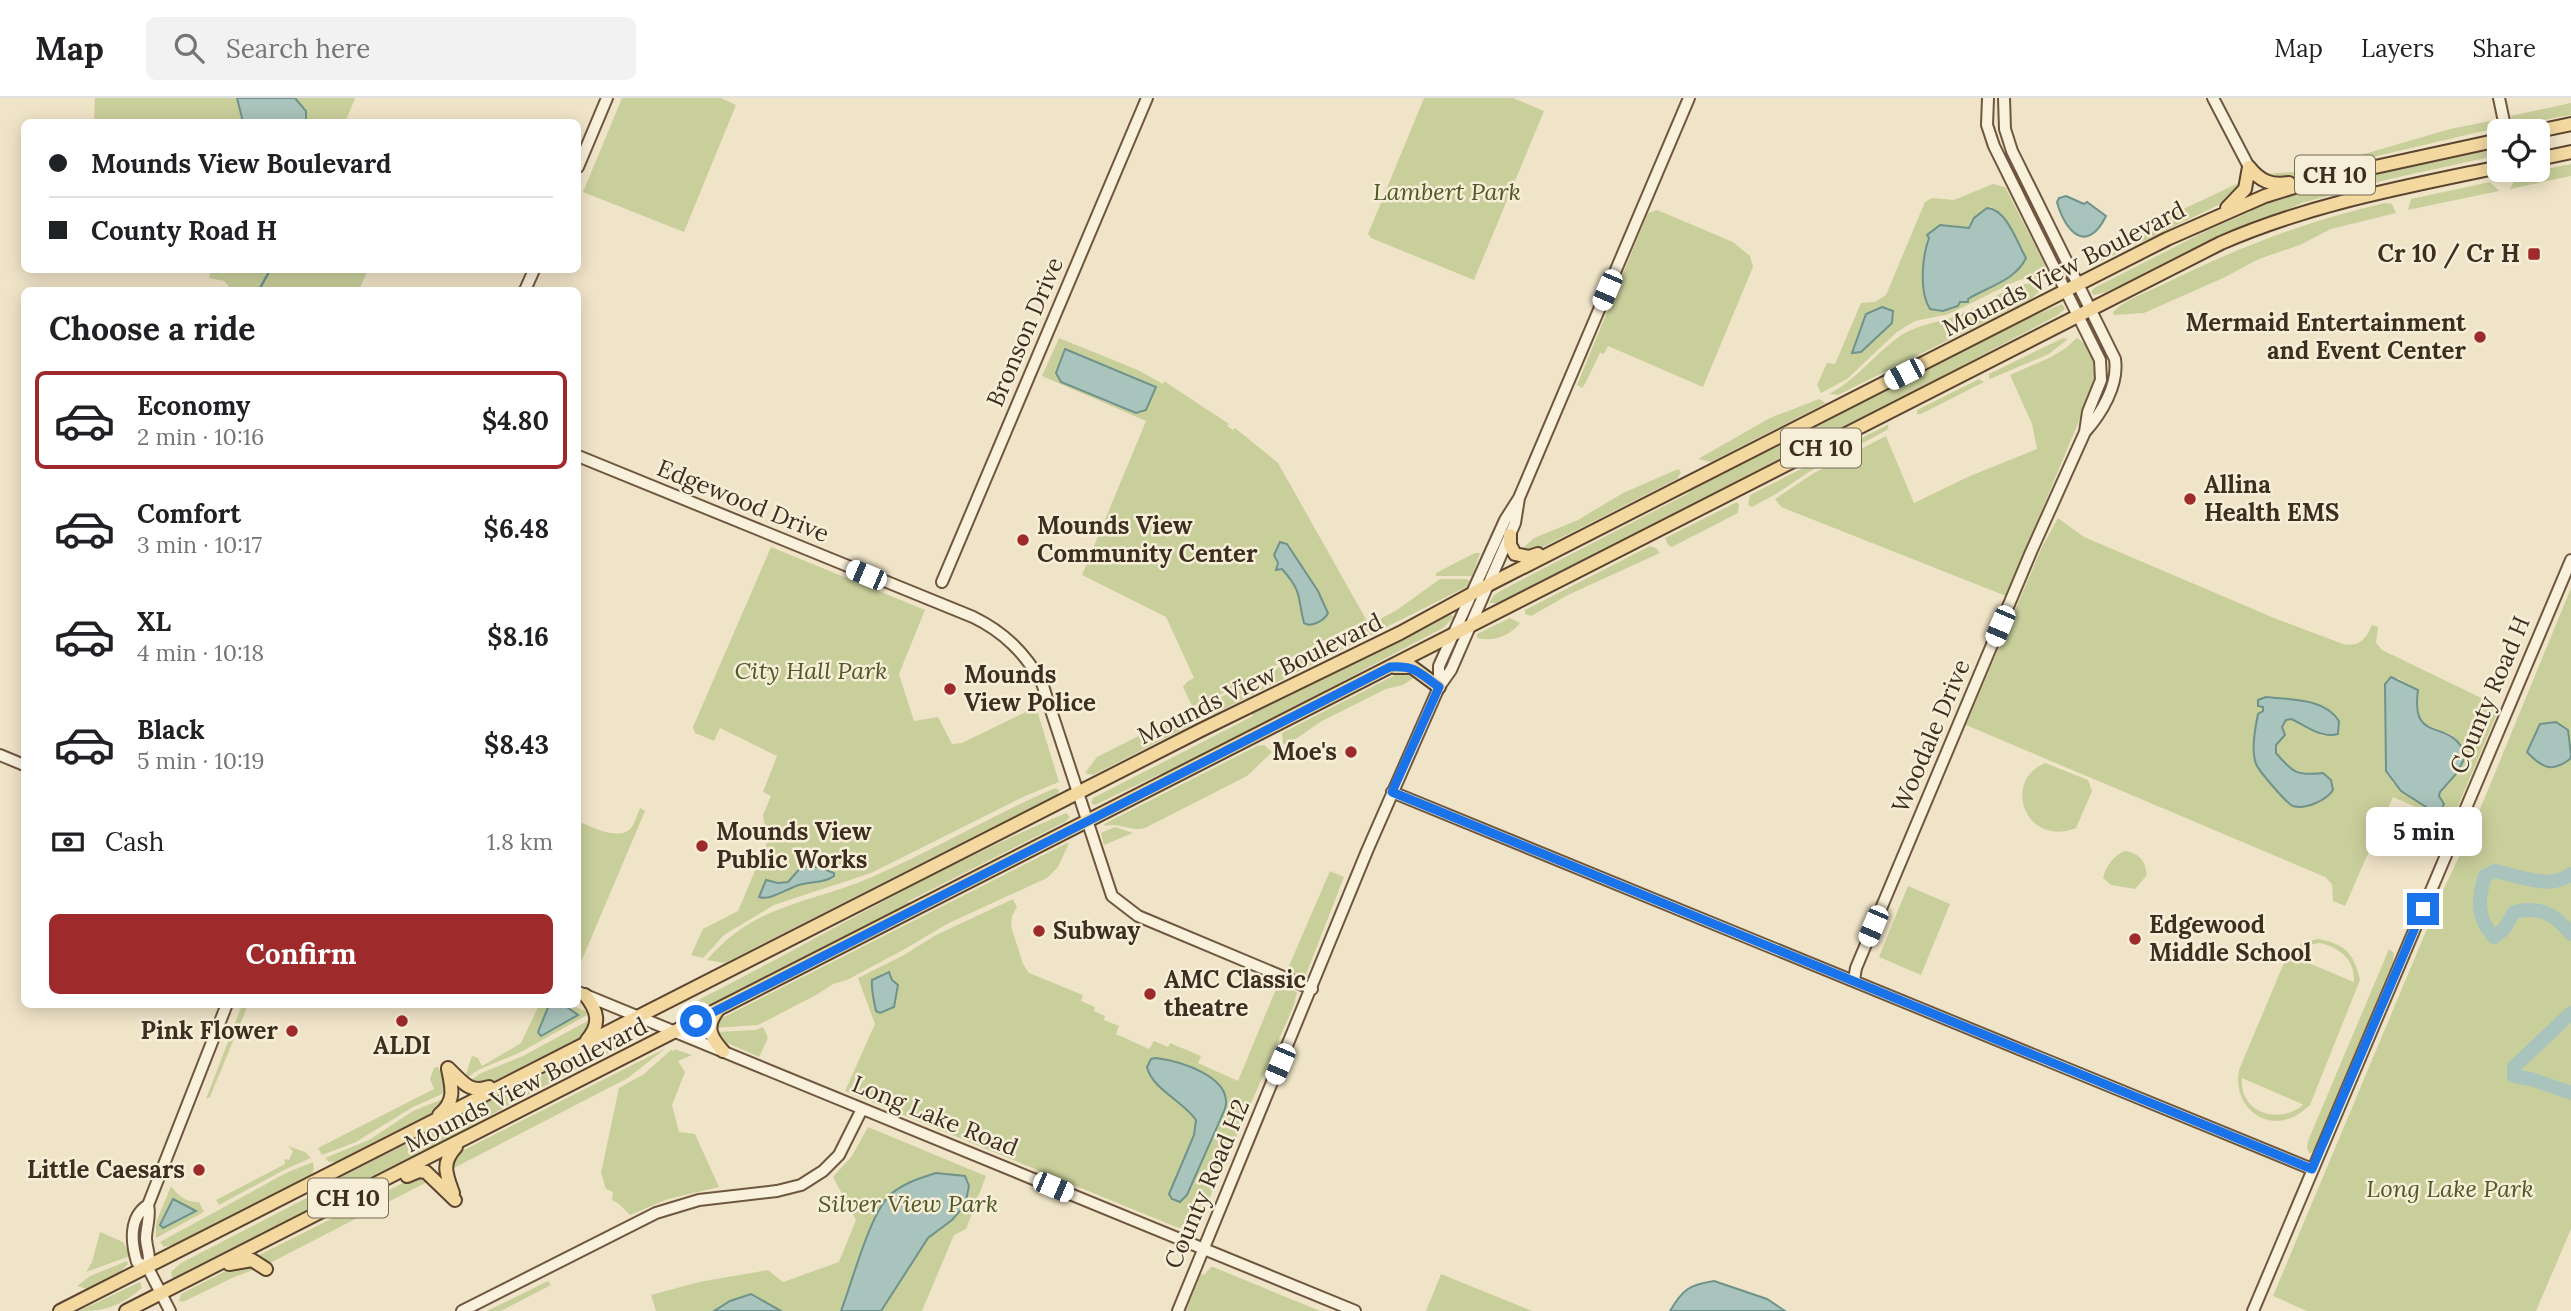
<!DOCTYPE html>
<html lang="en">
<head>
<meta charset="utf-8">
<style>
  :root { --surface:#fff; --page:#f2f2f2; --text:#202124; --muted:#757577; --line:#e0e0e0; --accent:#9e2a2b }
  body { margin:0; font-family:Lora,serif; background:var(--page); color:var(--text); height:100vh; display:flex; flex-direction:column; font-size:26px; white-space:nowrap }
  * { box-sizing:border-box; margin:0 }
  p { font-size:23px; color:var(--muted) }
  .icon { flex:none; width:38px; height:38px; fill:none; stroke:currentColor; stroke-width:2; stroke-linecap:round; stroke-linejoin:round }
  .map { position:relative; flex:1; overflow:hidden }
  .sheet { position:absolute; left:21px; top:189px; width:560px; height:721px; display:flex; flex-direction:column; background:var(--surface); border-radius:10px; box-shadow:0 4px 18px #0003 }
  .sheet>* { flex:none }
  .banner { position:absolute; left:21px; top:21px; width:560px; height:154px; border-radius:10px; box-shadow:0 4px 18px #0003; display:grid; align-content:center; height:154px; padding:0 28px; background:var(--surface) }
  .tools { position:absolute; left:2487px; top:21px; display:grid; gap:14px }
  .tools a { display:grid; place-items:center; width:63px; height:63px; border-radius:10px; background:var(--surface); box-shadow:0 4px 18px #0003; font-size:35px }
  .end { position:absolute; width:32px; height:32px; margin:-16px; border:9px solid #1a73e8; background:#fff; box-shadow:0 0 0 4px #fff }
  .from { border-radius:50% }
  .bubble { position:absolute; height:49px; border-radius:10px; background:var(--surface); box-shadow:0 4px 18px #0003; font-size:23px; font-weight:700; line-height:49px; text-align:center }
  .car { position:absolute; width:21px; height:42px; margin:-21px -10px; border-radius:9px; box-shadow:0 0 5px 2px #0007; background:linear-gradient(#fff 24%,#345 0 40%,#fff 0 76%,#345 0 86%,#fff 0) }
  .banner b { display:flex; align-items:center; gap:24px; height:66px; font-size:26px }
  .banner b+b { border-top:2px solid var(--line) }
  .banner i { width:18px; height:18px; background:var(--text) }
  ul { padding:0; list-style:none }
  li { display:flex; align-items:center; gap:21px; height:98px; margin:0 14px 10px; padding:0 14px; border:4px solid transparent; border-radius:10px }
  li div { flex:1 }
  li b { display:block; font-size:26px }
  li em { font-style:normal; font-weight:700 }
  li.on { border-color:var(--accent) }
  li>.icon { width:63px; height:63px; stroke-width:1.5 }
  h2 { padding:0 28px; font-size:32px; line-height:84px }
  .pay { display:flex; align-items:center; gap:18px; height:77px; padding:0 28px; font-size:26px }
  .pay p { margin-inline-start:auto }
  .button { display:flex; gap:14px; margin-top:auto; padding:14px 28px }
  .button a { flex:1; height:80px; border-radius:10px; background:var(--accent); color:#fff; font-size:28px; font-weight:700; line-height:80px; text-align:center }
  header { display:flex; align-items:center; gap:42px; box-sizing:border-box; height:98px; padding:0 35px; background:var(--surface); border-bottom:2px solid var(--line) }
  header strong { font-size:33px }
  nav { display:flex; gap:38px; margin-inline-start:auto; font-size:24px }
  .search { width:490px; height:63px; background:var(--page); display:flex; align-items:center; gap:18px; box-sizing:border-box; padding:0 24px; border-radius:10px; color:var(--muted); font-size:26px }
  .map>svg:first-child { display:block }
</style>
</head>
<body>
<header>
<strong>Map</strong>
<div class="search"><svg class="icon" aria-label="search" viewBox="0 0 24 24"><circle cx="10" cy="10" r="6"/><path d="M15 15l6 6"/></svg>Search here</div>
<nav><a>Map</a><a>Layers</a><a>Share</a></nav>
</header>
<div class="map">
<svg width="2571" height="1213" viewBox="0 0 2571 1213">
  <rect width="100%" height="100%" fill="#f0e4c8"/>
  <path fill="#c9cf9b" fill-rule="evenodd" d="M95,0H237L243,24H94Z
    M295,0H354L355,1L345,24H306V13Z
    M622,0H721L736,7L684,134L583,94Z
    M1424,0H1513L1544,13L1474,182L1371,140L1368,136Z
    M2571,5V17L2521,26L2515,25L2510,18Z
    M2495,22L2492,31L2356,63L2292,80L2282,82L2264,76L2306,73L2450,31Z
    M2499,49V57L2390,81L2302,105L2106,194L2094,197L2091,194L2094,190L2208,132L2250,114L2249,111C2330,82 2414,66 2499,49Z
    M2571,66V78L2510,91L2517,77Z
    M2241,84L2242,86L2227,103L2108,160L2089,166L2114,145L2132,135Z
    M2490,84L2499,93L2408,112L2411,101Z
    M1993,86L2005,89L2045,167L2047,181H2023L2014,184L1949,216L1915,223L1897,234L1847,281L1821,295L1817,287L1827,265L1835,266L1861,205L1875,204L1886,197L1925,104L1932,100L1954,102ZM1991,109C2005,115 2018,147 2026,160L2014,177L1960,204V207C1951,212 1940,215 1930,211C1918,192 1923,152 1932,133L1940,127L1968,130L1981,114Z
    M2385,105L2392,106L2396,115L2331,131L2300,147L2259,161L2223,180L2144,215L2114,217L2113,214C2125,201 2148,194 2164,186C2236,150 2307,123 2385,105Z
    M1657,112L1733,144L1750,158L1753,169L1703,289L1608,248L1604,256L1600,255L1585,286L1582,290L1577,287L1648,115Z
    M211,172H368L359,192H232L224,183L209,180Z
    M2030,185H2044L2041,192L2031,201L1838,297L1829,296C1856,282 1872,259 1896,241C1915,226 1935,226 1956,218C1982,208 2003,190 2030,185Z
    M2062,206L2065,211L2058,217L1837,334L1509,501L1500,505H1489L1494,497L1502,492L1689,395V393L2014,226Z
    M1059,240L1138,272L1163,286L1164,283L1229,326L1227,328L1233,332L1235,330L1278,365L1367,523L1346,531L1204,605L1192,608L1183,589L1187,584L1194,580L1166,519L1082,477L1146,323L1042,278ZM1065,251L1144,285L1141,315L1106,304L1056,275ZM1279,445L1318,493L1328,515L1326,519L1312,527L1304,525L1300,497L1282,471L1278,472L1274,456Z
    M2063,240L2068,241L2049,256L1990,281L1989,280V276Z
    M2077,240C2093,249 2098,270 2094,287L2006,498L1781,409L1775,401L1814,375L1886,338L1914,405L1970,378L2037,351L2032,326L2010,277L2049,260L2066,250Z
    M1979,281L1984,284L1921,316H1917V312Z
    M1819,301L1826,305L1711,364L1698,361L1770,320Z
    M1887,327L1889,328L1887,332L1809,374L1776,396L1752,409L1748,407L1750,397Z
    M1678,371L1681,374L1677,381L1533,454L1521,452L1534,440L1578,422L1623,395Z
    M1737,404L1739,406L1738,415L1672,449L1668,447L1665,440Z
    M2058,420L2084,439L2274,520L2343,546C2360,549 2366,541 2372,527L2378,529L2376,545L2382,552L2500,609L2438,755L2427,758L2440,726L2427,720L2420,711L2393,699L2345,808L2333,803L2332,786L2325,779L1966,627L2042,449ZM2398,580L2418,592C2413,627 2421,625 2450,636C2455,638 2459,645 2462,649L2456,676L2440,694L2430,716L2426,709L2392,684L2385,586ZM2266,599C2291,601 2325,601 2339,623L2323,638L2291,621L2286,622L2282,629L2285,637L2276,647V655C2293,674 2297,678 2323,675L2330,697L2305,709L2293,708L2286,702L2256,667L2254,642L2258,616L2263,613Z
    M1650,448L1656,450L1660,455L1570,496L1531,518L1525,516V512Z
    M771,449L925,512L899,576L914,623L938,619L952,646L962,645L1036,609L1059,684L1023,699L871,775L774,807L724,837L703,860L691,857L703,831L738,813L771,735L765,729L763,717L771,698L763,694L777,658L720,630L714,643L695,635L693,629Z
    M1475,455H1480L1472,478H1436V475Z
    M1440,481H1467L1471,484L1468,488L1214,616H1204L1195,612L1347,535L1380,521L1397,512Z
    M2571,490V1131L2536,1213H2307L2273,1198L2445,788L2469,738Z
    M1450,516L1454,519L1443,530C1349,579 1257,631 1162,678L1160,676L1095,707L1091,705L1093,700L1253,618L1252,615Z
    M1510,520L1520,525C1509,538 1494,544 1477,540V536Z
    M1405,575L1415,579L1403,587L1386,591L1322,623L1287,647L1283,646L1282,635L1395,577Z
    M1184,615L1191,624L1189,628L1093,677L1085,675L1097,659Z
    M1264,647L1272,654L1247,678L1145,730C1131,734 1119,724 1105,728L1104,726L1257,648Z
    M2045,665L2088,682L2092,693L2076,730C2026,750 2001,684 2045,665Z
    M1055,690L1059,692L1058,696L725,865L707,862C755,805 810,806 872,779C934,752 993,717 1055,690Z
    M640,710L645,713L578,871V723C590,728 619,744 631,730C635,725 637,717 640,710Z
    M1066,715L1070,719L1065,724L909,803L910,807L687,921L682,918L685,912L702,900C824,838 939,768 1066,715Z
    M1115,729L1133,735L1104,747L1101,735Z
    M1067,745H1069L1058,769L1047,780L947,826L905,851L847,882L833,886L818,896L764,924L758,927L715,930L718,922L726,918Z
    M2125,753C2140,756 2145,762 2147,777L2135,791L2111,787L2103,780C2106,768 2114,757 2125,753Z
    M1330,773L1344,779L1307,874L1304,881L1286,875Z
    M1908,788L1950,806L1921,877L1879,859Z
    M1013,801L1017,809L1012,818L1011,828L1023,866L1029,875L1083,897L1081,903L1095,909L1094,913L1105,918L1104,922L1119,928L1116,936L1149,951L1154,943L1168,949L1170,945L1201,958L1198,965L1238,983L1278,886L1297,894L1294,907L1202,1117L1192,1132L1176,1129L845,993L875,926L858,880L904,857L936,837ZM884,875L897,886L875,907L872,882ZM1168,962L1215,983L1224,992L1203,1060L1187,1097L1169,1096L1194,1037L1196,1022L1186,1009L1152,980Z
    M2318,841C2345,846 2354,855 2360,882L2310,1007C2306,1010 2301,1015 2297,1017C2264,1036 2232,1006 2239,972L2286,860L2303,844ZM2319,845C2339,849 2355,861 2354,884L2294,859L2305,848ZM2242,980L2302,1006L2303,1007C2279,1027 2239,1015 2242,980Z
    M2389,851L2394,855L2393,864L2315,1051L2310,1056L2307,1050L2308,1043Z
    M242,907H248L210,999L206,1001Z
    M539,907H549L539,930L572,910L564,907H570L586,913L587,917L521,954L478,972L464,982L472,958L478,960L482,968L521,945Z
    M593,920L584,937L580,940L484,988L467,985L479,976L523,958Z
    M763,929L768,940L759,959L723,943L716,934L756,932Z
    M625,934L630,937L618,950L514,1004L422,1056L177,1180H172L171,1174L181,1165L322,1092L343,1078Z
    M666,950L628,980L452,1071L453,1059L456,1056Z
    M674,951L692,957L678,963L685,974L672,1007L679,1034L695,1036L719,1089L668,1101L630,1117L619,1106L612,1102L613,1094L606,1091L601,1075L619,990L644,976L671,952L674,953Z
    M438,969L449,993L413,1009L356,1044L322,1057L318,1050L434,991L430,981L434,970Z
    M450,998L445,1008L337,1064H329L325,1060L369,1042L413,1013Z
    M868,1029L986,1078L966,1131L954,1137L922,1213H656L651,1197L699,1184L768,1172L783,1184L839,1164L856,1122L833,1079L852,1058Z
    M288,1048L305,1054L311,1060L284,1072L219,1107L216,1102L285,1066L284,1061L289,1062L293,1053Z
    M313,1064L314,1071L311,1078L174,1147L164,1149L160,1144L286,1075Z
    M419,1077L429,1083L268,1166L258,1160L259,1157Z
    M171,1088C177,1097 187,1105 199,1104L204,1114L156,1140V1125Z
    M100,1134L123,1144L130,1158L86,1174L92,1164Z
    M127,1163L128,1166L121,1173L87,1191L77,1188L90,1178Z
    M241,1165L258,1170L232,1180L183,1204L179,1203L181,1196Z
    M1211,1169H1213L1320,1213H1186L1201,1176L1204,1177Z
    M1441,1176L1532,1213H1426Z
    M548,1183L551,1187L501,1213H487Z
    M140,1184L142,1190C120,1208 107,1213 79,1213Z"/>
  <path fill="#a9c4bc" stroke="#6f938a" stroke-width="2" d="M237,0H295L306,13V24H243Z
    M2066,98L2084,106L2087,104L2106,118C2087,157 2065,134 2057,104L2059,100Z
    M1987,110C2007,111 2017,145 2026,160C2015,183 1989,188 1968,201V204H1960L1958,208L1943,213L1930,211C1919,194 1922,159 1929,140L1927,137L1940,127L1969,130L1974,120Z
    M1882,209L1893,213L1892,225L1861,254L1852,255L1866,216Z
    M1065,251L1156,289L1146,312L1136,315L1061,284L1056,275Z
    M1280,444L1287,446L1318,493L1328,515C1325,522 1311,530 1304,525C1297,498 1303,495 1282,471L1276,472L1278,465L1274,457Z
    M2391,579L2418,592C2410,649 2451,617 2466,658L2456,676L2440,694L2439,698L2444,706L2438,719H2434L2426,709L2401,693L2386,673L2385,586Z
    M2266,599C2291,602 2325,600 2339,623L2338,636C2322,641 2307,628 2291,621L2286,622L2282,629L2285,637L2276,647V655C2293,675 2297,678 2323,675L2331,682L2333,692C2327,702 2305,712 2293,708C2286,705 2259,673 2256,666C2251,652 2255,631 2258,616L2263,613V609L2258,608V602Z
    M2556,624L2568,632L2571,657L2570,661C2552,675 2542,670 2527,654L2540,626Z
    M802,768L818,769L834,775V778C824,786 808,783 796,788C785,792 769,803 759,799L766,782L778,785L788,784Z
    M889,874L892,882L898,887L894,909L880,915L876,913C874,903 871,892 872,882Z
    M549,907H564L578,917L541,938L538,934Z
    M1156,960C1180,963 1234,979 1225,1011L1187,1097L1180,1104L1172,1101L1169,1096L1194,1037L1196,1022C1183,1003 1152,991 1147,969L1151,961Z
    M936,1075L965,1078L969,1088L965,1107L952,1122L928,1140L881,1213H841C852,1185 870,1114 891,1096C904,1085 920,1080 936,1075Z
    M173,1101L196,1113L163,1130L160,1127Z
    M1714,1183L1767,1201L1785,1213H1670C1683,1191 1689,1187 1714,1183Z
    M751,1196L781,1213H714L730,1203Z"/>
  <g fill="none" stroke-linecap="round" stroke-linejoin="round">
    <path stroke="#6f938a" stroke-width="2.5" d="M259,192L270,172"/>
    <path stroke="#a9c4bc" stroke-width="14" d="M2571,776C2550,793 2518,777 2494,773L2485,778C2478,801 2476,820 2494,839L2504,831L2514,814C2540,808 2555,816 2571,836
      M2571,915L2514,969V978L2531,981L2571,995"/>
    <g stroke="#6f573f" stroke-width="14">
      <path id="secondary" d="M2004,0L2005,31L2012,53L2115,261C2119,287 2101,316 2085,334
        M2213,0L2249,69
        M2499,0L2506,33
        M578,69L607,0
        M525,192L534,172
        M578,358L973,519C1004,534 1025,555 1042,585L1112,798L1138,818L1312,891
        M942,484L1147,0
        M1439,588V568L1505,422L1519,400L1689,0
        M0,657L24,667
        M1392,694L2312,1071
        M1854,882L1856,870L2031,454L2085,334L2088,314L2101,282L2100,262L1994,48L1987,27L1988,0
        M578,894L1355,1213
        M148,1107C129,1119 131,1144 137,1164L148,1170L170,1213
        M148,1170C151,1156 147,1154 146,1141C146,1129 151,1119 148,1107L227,906
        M462,1213L656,1115L699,1102L777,1093L801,1087L823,1073L839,1057L862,1011
        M1178,1213L1367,753L1439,589L1451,572L1515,425L1519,400
        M2253,1213L2571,462"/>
    </g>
    <g stroke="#5b4430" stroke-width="16">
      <path id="primary" d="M2538,33L2571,26
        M2538,61L2571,54
        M2249,69C2260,83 2271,88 2289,85
        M2227,110L2245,91L2249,69
        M1510,437V447L1515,456L1529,459L1538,456
        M1394,569H1412L1439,589
        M585,897C598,913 601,926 587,942
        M718,912C705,928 710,939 723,953
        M448,970C462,983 469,996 489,989
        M439,1017C456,1003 452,990 448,971
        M407,1078L419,1073L426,1074L455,1102
        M453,1095C446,1076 441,1065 456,1049
        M229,1166L252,1162L266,1171
        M60,1213L1201,632L1400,535L1488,487L2167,141L2265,98L2320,81L2499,42
        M126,1213L2221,145C2310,106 2404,89 2499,69"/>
    </g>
    <use href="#secondary" stroke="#faf1dc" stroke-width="10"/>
    <use href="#primary" stroke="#f3d9a0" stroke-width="12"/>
  </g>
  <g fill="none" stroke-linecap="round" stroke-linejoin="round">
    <path stroke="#1a73e8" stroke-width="9" d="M696,923L1390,569C1415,567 1419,575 1439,589L1392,694L2312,1071L2423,811"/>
  </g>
  <g fill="#9e2a2b" stroke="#f7eed8" stroke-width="2.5">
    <rect x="2527" y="149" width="14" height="14" rx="3.5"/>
    <circle cx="2480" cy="239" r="7"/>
    <circle cx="2190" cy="401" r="7"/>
    <circle cx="1023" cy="442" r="7"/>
    <circle cx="950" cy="591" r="7"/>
    <circle cx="1351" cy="654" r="7"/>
    <circle cx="702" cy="748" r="7"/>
    <circle cx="1039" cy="833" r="7"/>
    <circle cx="2135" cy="841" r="7"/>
    <circle cx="1150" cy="896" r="7"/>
    <circle cx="402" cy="923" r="7"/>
    <circle cx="292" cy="933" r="7"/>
    <circle cx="199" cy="1072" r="7"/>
  </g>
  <g text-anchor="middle" stroke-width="5" stroke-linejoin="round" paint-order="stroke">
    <g fill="#f7eed8" stroke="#756857" stroke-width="2">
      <rect x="2295" y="57.5" width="80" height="39" rx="5"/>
      <rect x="1781" y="330.5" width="80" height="39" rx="5"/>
      <rect x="308" y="1080.5" width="80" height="39" rx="5"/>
    </g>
    <g font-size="23" font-weight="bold" fill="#3d2e20">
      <text x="2335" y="85">CH 10</text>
      <text x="1821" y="358">CH 10</text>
      <text x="348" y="1108">CH 10</text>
    </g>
    <g font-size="24" font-style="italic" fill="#4d5a26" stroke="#f7eed8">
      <text x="1447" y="102">Lambert Park</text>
      <text x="811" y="581">City Hall Park</text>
      <text x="2450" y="1099">Long Lake Park</text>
      <text x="908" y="1114">Silver View Park</text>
    </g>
    <g font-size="24" font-weight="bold" fill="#3d2e20" stroke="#f7eed8" text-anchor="start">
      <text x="2520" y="164" text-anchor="end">Cr 10 / Cr H</text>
      <text x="2466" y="233" text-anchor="end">Mermaid Entertainment<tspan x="2466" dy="28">and Event Center</tspan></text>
      <text x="2204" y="395">Allina<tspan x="2204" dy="28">Health EMS</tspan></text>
      <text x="1037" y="436">Mounds View<tspan x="1037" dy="28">Community Center</tspan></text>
      <text x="964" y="585">Mounds<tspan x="964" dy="28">View Police</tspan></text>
      <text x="1337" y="662" text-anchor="end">Moe's</text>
      <text x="716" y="742">Mounds View<tspan x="716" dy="28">Public Works</tspan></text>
      <text x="2149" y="835">Edgewood<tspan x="2149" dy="28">Middle School</tspan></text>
      <text x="1053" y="841">Subway</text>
      <text x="1164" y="890">AMC Classic<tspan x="1164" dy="28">theatre</tspan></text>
      <text x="278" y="941" text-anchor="end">Pink Flower</text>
      <text x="402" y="956" text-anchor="middle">ALDI</text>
      <text x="185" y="1080" text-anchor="end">Little Caesars</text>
    </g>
    <g font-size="24" fill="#3d2e20" stroke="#f7eed8">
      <text transform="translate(2064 171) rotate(-27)" y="8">Mounds View Boulevard</text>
      <text transform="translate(1025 234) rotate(-67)" y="8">Bronson Drive</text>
      <text transform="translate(743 403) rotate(22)" y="8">Edgewood Drive</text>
      <text transform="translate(1260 581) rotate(-26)" y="8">Mounds View Boulevard</text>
      <text transform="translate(2490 597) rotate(-67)" y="8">County Road H</text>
      <text transform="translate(1931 638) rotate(-67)" y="8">Woodale Drive</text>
      <text transform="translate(526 987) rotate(-27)" y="8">Mounds View Boulevard</text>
      <text transform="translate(935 1018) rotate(22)" y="8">Long Lake Road</text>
      <text transform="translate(1207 1086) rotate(-67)" y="8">County Road H2</text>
    </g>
  </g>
</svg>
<div class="tools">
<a><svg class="icon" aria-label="locate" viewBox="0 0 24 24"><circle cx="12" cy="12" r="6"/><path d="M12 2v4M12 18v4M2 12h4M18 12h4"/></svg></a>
</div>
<i class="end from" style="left:696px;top:923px"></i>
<i class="end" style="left:2423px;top:811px"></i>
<div class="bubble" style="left:2366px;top:709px;width:116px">5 min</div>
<i class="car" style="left:1607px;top:192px;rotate:203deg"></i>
<i class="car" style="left:1904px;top:276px;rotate:243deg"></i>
<i class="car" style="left:866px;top:477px;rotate:293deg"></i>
<i class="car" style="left:2000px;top:528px;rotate:203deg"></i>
<i class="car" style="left:1873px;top:828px;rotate:203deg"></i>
<i class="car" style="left:1280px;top:966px;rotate:203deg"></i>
<i class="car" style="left:1053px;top:1089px;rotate:113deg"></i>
<div class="banner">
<b><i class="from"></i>Mounds View Boulevard</b>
<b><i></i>County Road H</b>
</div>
<section class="sheet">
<h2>Choose a ride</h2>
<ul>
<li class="on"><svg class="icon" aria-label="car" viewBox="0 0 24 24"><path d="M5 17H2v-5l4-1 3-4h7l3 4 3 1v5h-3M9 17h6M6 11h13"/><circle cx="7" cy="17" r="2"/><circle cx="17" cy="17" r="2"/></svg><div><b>Economy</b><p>2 min · 10:16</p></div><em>$4.80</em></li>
<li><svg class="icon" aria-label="car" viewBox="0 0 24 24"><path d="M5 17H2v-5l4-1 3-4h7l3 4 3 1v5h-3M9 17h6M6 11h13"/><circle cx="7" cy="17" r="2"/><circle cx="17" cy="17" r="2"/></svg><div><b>Comfort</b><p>3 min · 10:17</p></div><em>$6.48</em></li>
<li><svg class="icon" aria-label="car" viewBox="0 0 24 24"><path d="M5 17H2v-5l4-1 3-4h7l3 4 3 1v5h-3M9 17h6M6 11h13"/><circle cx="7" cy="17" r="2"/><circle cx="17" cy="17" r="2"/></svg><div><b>XL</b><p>4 min · 10:18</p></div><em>$8.16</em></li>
<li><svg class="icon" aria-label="car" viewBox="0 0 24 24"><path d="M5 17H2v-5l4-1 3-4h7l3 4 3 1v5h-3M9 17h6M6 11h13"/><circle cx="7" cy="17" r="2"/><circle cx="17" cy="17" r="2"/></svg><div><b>Black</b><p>5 min · 10:19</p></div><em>$8.43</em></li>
</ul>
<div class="pay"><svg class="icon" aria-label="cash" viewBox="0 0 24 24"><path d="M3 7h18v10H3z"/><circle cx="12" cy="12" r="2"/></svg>Cash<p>1.8 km</p></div>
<div class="button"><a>Confirm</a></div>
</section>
</div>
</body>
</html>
